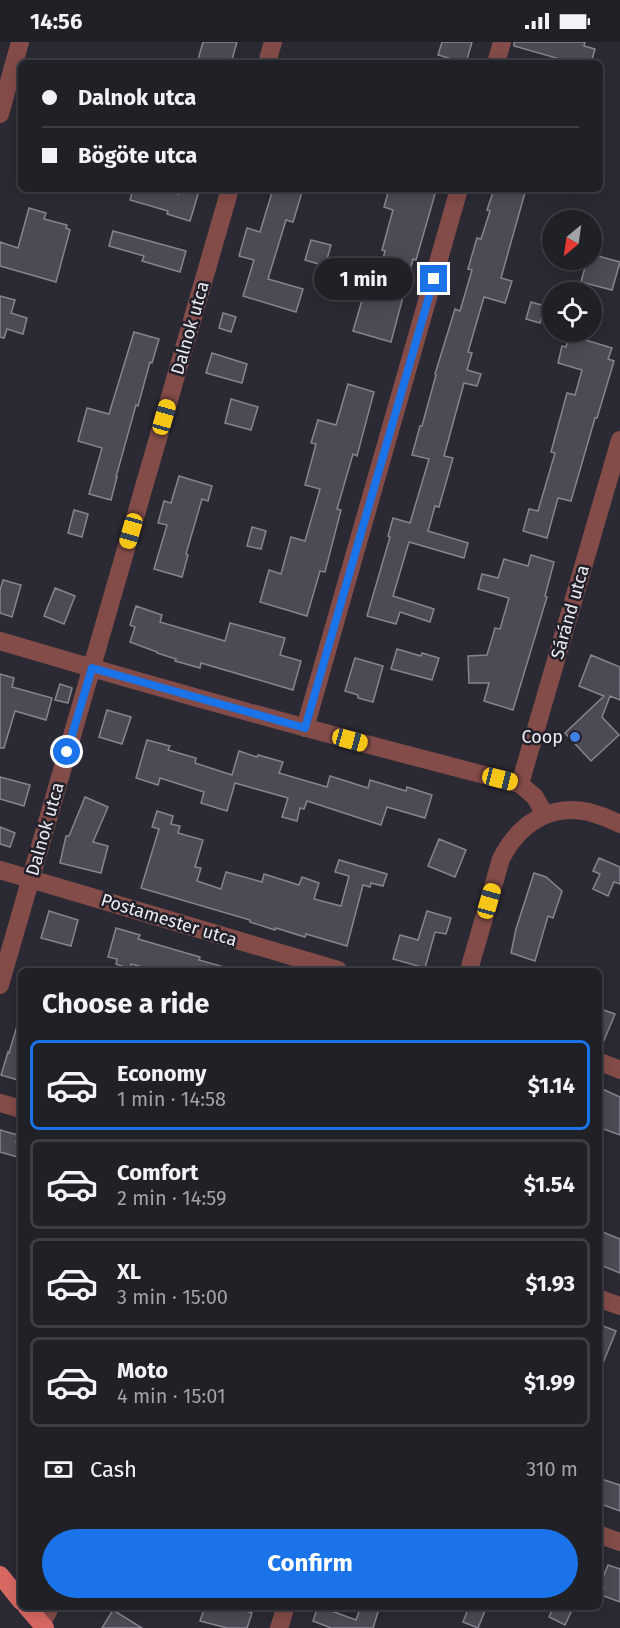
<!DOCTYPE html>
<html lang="en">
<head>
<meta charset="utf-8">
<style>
  :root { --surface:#202027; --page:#28282f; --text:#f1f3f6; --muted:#a2a3a7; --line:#3d3e44; --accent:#1a73e8 }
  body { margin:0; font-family:"Fira Sans",sans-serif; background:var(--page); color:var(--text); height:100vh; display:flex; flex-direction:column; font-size:22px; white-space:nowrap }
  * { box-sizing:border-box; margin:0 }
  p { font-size:20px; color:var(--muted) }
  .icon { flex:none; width:33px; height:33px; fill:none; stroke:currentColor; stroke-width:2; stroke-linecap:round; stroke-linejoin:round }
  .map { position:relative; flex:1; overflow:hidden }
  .panel { position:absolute; left:18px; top:926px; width:584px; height:642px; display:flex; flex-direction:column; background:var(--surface); border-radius:9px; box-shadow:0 3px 15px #0003,0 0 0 2px var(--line) }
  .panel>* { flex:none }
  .guide { position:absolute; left:18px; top:18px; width:585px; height:132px; border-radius:9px; box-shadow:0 3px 15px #0003,0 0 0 2px var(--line); display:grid; align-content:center; height:132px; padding:0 24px; background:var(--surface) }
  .needle { width:39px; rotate:209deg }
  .buttons { position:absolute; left:542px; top:168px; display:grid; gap:12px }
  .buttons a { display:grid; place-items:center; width:60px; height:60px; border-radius:50%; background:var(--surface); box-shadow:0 3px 15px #0003,0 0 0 2px var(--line); font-size:30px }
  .end { position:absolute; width:27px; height:27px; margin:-14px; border:8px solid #1a73e8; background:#fff; box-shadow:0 0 0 3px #fff }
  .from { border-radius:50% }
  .bubble { position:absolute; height:42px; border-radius:21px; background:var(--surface); box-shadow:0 3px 15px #0003,0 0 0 2px var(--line); font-size:20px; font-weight:700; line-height:42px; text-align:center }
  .car { position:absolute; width:18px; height:36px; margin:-18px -9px; border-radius:8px; box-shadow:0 0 4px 2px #0007; background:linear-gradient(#f5c518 24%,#345 0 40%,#f5c518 0 76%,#345 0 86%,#f5c518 0) }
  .guide b { display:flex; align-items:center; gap:21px; height:57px; font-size:22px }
  .guide b+b { border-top:2px solid var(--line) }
  .guide i { width:15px; height:15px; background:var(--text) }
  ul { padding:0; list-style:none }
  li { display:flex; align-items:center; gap:18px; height:90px; margin:0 12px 9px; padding:0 12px; border:3px solid var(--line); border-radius:9px }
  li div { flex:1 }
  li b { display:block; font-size:22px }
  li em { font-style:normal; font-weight:700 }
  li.current { border-color:var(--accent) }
  li>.icon { width:54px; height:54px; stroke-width:1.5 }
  h2 { padding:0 24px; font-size:27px; line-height:72px }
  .pay { display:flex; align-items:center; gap:15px; height:66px; padding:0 24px; font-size:22px }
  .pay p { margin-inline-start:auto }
  .primary-button { display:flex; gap:12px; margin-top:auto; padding:12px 24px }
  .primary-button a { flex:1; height:69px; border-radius:36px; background:var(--accent); color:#fff; font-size:24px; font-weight:700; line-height:69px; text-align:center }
  .status { display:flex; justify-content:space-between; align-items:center; height:42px; padding:0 30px; background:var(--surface); direction:ltr }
  .status svg { height:16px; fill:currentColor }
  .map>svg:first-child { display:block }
</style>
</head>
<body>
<div class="status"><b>14:56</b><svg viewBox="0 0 49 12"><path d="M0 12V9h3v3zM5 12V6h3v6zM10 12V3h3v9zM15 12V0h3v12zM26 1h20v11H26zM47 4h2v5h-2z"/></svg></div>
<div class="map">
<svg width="620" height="1586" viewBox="0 0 620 1586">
  <rect width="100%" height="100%" fill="#2b2a34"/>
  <path fill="#4c4a55" stroke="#868491" stroke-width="1.5" d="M203,0H237L231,21H197Z
    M442,0H472L466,21L438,13Z
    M514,0H585L584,4L595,7L591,21H574L514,4Z
    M133,147H162L179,152L180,147H190L199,149L190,179L167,172L168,169L130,158Z
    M273,147H303L293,180L286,178L268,237L303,247L296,270L243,254L254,218L239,214L247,186L260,190Z
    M389,147H416L435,152L416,218L413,217L391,300L353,289L365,248L345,243L350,228L378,236L385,209L382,208L393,168L384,165Z
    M494,147H526L501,236L512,239L505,261L484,255L468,310L472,311L467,328L481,332L477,344L464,341L444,414L453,416L439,465L435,464L428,489L468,501L464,516L409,500L393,554L434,567L430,580L400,570L396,582L367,574L390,495L388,494L393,476L410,481L429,417L412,413L420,384H422L436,333L435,332L455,267L460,269L472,228L468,227L477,196L481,197L490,169L487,168Z
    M29,166L46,171L44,177L67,183L66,186L70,188L56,240L0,224V200L18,206Z
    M113,189L186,209L180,230L142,219L144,214L109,204Z
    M311,198L331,203L325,224L305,218Z
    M591,212L620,220L612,248L581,240L587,218H591Z
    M0,254L15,258L11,271L27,276L23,292L7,287L4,296L0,295Z
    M531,260L545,264L540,281L526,277Z
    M223,271L236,275L231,290L219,286Z
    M134,290L159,297L152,321L150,320L138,364L136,363L116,435H117L111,458L89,452L102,406L78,399L87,366L109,372Z
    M569,293L612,306L608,317L614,319L597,376H595L571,459L558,456L547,496L523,489L529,467L538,469L555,411L551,410L567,351L575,353L582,328L558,321L562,304L566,305Z
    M212,311L247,322L242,341L206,331Z
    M348,342L374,350L357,414L353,412L337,467L341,468L325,530L320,529L307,574L260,560L269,528L281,532L291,495L305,499L320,447L305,443L316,402L311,401L318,378L336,383Z
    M231,357L258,365L251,388L225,381Z
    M179,434L212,444L208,459L202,457L186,512L188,513L182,535L154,527L167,483L158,481L164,459L171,461Z
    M74,468L88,472L82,495L68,491Z
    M252,485L266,489L261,507L247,504Z
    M531,513L554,520L545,554L547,555L513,668L484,659L489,641H469L468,614L487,613L495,586L500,587L509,556L478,547L482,532L498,536L504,517L528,524Z
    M3,538L21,543L12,575L0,571V548Z
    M55,546L75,554L64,582L44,574Z
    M136,564L162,573L160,580L225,599L230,581L285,596L280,613L301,619L293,648L201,621L200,626L175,619L176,617L157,611V610L130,600L135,585L130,583Z
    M397,607L421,614L422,611L439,616L432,638L391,627Z
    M591,613L620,625V658L610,654L602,675L619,693L591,719L565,691L604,654L579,644Z
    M355,616L383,624L373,660L358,656V653L345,649Z
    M0,632L14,636L12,645L52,656L46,678L15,669L4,706H0Z
    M60,642L72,646L68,661L55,658Z
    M107,668L131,675L122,702L99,695Z
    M147,698L170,704L168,708L196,716L195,721L232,733L239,709L257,715L258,713L283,720L279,731L327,745L330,734L368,746L370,738L406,749L407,745L432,753L425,776L387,765L381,783L307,759L304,767L300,766L297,779L282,775L288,756L235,741L227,769L201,761L204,750L160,736L158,743L136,736Z
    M0,735L30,743L24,764L0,757Z
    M85,755L108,765L93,800L108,804L101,831L60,821L66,794H69Z
    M157,769L173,774L171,782L180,784L178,791L203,798L195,825L201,826L197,839L221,847L226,830L262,840L264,832L299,843L302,835L319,841L314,857L341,864L349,834L335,830L339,818L387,832L383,844L371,841L370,845L363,843L347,904L306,892L305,895L276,886L275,888L250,880V878L141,846L159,787L152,785Z
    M0,785L15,791L10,805L0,802Z
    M439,797L466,808L455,835L428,824Z
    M599,816L620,825V842L614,840L608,854L593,847L600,832L593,829Z
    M534,831L546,835L562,849L553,876L548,874L535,919L511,911L516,887Z
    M49,869L78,878L71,904L41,896Z
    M427,869L451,876L446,892L435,890L425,926L393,917L400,893L418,898Z
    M116,886L140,893L138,897L200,915L199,918L224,925L223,928H153L131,922L130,927L116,922L117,917L108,915Z
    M598,966L615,972L600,1008H598Z
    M17,984H21V1039L1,1033L8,1010L9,1011Z
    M598,1045L620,1055V1093L598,1085Z
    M0,1088L18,1093L16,1100L21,1101V1116L0,1110Z
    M598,1188L620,1197V1231L598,1222Z
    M598,1282L616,1289L599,1331H598Z
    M598,1436L620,1443V1469L598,1461Z
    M608,1523L620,1527V1560L601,1553L604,1545L600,1543Z
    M205,1564H231L252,1571L247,1586H227L200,1579Z
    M318,1564L356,1578L361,1564H380L373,1586H331L313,1579Z
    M469,1564H487L478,1586L463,1580Z
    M554,1564H564L572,1568L565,1583L549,1575Z
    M113,1568L142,1586H102Z"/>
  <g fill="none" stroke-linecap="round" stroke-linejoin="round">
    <path stroke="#834c49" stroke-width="18" d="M267,21L273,0
      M496,21L502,0
      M0,72L20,0
      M0,599C172,650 346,698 520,742L535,755L545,773
      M305,686L459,147
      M520,742L620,398
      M0,828L338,928
      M0,943L230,147
      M598,1019L620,1028
      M0,1061L21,1067
      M598,1256L620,1264
      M598,1492L620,1500
      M41,1582L48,1570L50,1564"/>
    <path stroke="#834c49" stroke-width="18" d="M469,928L501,817C518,783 549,761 589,770C600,773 610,777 620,782
      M279,1586L286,1564"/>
    <path stroke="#d96863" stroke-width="18" d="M0,1533L21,1559
      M26,1564L45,1586"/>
  </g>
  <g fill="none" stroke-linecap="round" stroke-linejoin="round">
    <path stroke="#1a73e8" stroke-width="8" d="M67,710L92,626L305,686L434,237"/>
  </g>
  <circle fill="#3f7fe0" stroke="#22202a" stroke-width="2" cx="575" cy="695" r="6"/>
  <g text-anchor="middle" stroke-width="5" stroke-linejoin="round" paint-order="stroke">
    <g font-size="18" fill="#ecebf2" stroke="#22202a">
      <text transform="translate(190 286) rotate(-74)" y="6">Dalnok utca</text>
      <text transform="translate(570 570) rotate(-74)" y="6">Sáránd utca</text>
      <text transform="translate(45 787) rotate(-74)" y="6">Dalnok utca</text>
      <text transform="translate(169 878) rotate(17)" y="6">Postamester utca</text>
    </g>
    <g font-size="18" fill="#ecebf2" stroke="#22202a" text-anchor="end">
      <text x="563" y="701">Coop</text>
    </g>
  </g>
</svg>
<div class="buttons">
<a><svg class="needle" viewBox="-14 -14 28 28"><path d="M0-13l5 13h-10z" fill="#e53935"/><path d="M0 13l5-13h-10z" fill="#a2a3a7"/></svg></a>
<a><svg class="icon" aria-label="locate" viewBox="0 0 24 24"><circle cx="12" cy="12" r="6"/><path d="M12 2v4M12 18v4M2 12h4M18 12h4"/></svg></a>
</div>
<i class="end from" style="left:67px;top:710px"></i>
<i class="end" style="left:434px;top:237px"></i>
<div class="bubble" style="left:314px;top:216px;width:99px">1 min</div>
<i class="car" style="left:164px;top:375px;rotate:16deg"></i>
<i class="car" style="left:131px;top:489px;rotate:196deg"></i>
<i class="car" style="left:350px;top:698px;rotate:105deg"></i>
<i class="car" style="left:500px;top:737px;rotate:104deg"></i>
<i class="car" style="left:489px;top:859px;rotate:16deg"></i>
<div class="guide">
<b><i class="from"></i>Dalnok utca</b>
<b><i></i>Bögöte utca</b>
</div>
<section class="panel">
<h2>Choose a ride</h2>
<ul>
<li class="current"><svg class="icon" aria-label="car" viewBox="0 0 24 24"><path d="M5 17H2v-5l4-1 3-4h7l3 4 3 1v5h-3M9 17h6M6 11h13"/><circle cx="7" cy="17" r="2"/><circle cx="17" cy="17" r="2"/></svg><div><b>Economy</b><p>1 min · 14:58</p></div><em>$1.14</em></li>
<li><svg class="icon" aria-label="car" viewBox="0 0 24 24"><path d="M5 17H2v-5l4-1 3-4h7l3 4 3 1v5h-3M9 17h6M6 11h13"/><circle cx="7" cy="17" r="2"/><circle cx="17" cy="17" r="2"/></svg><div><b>Comfort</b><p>2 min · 14:59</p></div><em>$1.54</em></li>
<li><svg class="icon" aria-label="car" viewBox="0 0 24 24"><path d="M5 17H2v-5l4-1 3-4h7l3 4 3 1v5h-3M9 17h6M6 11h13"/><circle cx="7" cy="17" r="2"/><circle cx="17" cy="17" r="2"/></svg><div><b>XL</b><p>3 min · 15:00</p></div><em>$1.93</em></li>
<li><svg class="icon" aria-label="car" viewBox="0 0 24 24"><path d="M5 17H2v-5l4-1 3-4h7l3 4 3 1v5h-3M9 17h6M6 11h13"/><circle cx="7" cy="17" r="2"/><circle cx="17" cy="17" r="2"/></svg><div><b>Moto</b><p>4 min · 15:01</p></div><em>$1.99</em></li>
</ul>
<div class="pay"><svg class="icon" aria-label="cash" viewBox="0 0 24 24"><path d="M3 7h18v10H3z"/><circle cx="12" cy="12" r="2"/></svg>Cash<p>310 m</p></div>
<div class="primary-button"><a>Confirm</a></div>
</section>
</div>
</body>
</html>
